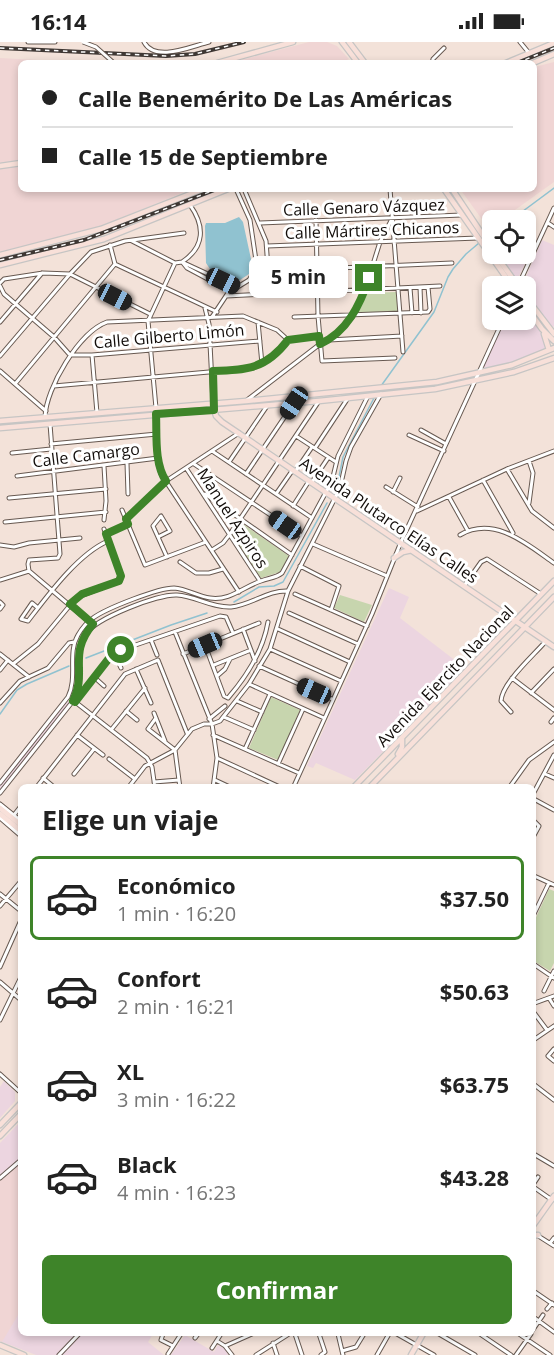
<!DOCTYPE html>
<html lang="es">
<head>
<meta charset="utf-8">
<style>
  :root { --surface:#fff; --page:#f6f6f6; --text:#222; --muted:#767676; --line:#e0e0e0; --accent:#3e8429 }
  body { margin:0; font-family:"Open Sans",sans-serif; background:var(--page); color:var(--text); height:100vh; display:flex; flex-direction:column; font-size:22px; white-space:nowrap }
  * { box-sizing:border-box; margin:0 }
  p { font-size:20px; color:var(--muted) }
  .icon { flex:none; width:33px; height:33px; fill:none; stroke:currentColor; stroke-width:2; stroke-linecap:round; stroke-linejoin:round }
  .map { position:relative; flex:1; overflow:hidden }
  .panel { position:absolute; left:18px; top:742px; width:518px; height:552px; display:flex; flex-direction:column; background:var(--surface); border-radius:9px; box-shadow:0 3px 9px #0003 }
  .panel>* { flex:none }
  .guide { position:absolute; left:18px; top:18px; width:519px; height:132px; border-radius:9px; box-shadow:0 3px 9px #0003; display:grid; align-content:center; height:132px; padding:0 24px; background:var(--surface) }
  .tools { position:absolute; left:482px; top:168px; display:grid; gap:12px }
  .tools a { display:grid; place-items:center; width:54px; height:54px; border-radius:9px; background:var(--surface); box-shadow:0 3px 9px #0003; font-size:30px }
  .end { position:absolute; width:27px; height:27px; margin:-14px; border:8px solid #3e8429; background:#fff; box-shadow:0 0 0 3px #fff }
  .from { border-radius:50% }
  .bubble { position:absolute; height:42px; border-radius:9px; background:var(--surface); box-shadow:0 3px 9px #0003; font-size:20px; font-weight:700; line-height:42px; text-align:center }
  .car { position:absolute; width:18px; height:36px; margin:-18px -9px; border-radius:8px; box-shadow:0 0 4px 2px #0007; background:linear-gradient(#222 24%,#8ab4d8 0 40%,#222 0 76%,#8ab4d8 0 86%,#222 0) }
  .guide b { display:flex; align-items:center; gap:21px; height:57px; font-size:22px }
  .guide b+b { border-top:2px solid var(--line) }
  .guide i { width:15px; height:15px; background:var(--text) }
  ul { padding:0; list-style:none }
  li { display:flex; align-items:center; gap:18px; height:84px; margin:0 12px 9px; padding:0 12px; border:3px solid transparent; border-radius:9px }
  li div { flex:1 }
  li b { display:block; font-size:22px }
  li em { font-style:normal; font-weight:700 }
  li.current { border-color:var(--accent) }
  li>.icon { width:54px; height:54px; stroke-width:1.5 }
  h2 { padding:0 24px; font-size:27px; line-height:72px }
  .action { display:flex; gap:12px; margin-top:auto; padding:12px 24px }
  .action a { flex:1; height:69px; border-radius:9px; background:var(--accent); color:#fff; font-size:24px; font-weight:700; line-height:69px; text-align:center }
  .status { display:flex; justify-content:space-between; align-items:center; height:42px; padding:0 30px; background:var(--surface); direction:ltr }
  .status svg { height:16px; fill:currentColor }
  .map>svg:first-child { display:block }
</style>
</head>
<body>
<div class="status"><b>16:14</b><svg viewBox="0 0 49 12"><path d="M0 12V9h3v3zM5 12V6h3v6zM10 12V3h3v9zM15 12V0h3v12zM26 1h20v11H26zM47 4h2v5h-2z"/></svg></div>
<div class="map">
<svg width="554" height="1313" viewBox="0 0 554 1313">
  <rect width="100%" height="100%" fill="#f3e2d9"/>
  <path fill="#ecd5e0" d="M542,198L554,203V285L547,281L525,250V244H522Z
    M525,209L529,214L517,238L500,212H525Z
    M525,268L547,300L544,308L518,319L481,329L505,278H525Z
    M389,546L409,555L400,576L465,626L355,738L316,721L313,726L307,724Z
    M68,659L70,661L0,748V743Z
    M4,1039L15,1050V1059L0,1076V1045Z
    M21,1079V1116L0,1134V1101Z
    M21,1124V1292H153L148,1300L164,1313H36L0,1299V1141Z
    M185,1293L214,1310L218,1303L225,1307L228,1313H171Z"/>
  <path fill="#f0d5d4" d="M309,0H327L337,4L349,17L340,21H230Z
    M0,16L95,21H21V147H192L93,187L0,210Z
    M554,20V140L501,178H492V185L489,187L460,147H534V25Z
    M21,1121V1268L2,1300L0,1299V1139Z"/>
  <path fill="#c7d5ae" d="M396,250L398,269L358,271L367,251Z
    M240,480L289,514L280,530L261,536L232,492Z
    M340,553L372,563L364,580L334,566Z
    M271,655L300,668L278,718L249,706Z
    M549,847L554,849V921L550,929L532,918L533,882Z"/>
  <path fill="#90c2d0" d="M239,175L243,180L251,217L249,232L237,240L210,227L206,221L205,184L206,181H225Z"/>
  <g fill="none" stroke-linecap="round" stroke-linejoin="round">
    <path stroke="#90c2d0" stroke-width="1.5" d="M511,178L554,146
      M485,197L492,192
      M381,344L434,270L448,235L453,227L466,212L479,201
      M334,447L339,435L343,415L374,356
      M234,560L259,545L274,544L283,540L327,461
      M86,616L171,583L207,571
      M0,672L17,648L27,642L69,624"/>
    <g stroke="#675951" stroke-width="5">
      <path id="minor" d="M28,0H55
        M144,0C155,21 192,4 209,0
        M520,0L529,11
        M432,21L433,17L444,6
        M244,147L266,199L270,253
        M390,147L403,310
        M316,178L318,274L322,319L395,316
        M260,181L462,173
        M548,181L554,185
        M132,199L175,221L182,220L236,245
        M110,203L115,222L217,270
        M267,204L478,196
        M182,220C205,205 205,184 190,163
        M183,221L187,226L230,249
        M269,229L452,221
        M0,241L4,237L43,231L70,232L150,272
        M0,244L4,252L54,295L70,313H92L260,299
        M518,244L554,166
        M420,245L421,271
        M410,246L412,271
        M226,254L440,244
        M205,266L209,282L213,361
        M212,275L228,251L249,238L257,225L250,178L236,147
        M294,275L428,270L430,267L428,245
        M0,280L42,231
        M258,280L262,322
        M329,298L402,294
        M92,313L97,371
        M0,314L70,232L91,210L125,199L184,191
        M0,329L46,369
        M15,342L115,222
        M54,344L253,326L268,318L288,298L319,294
        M247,358L320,302L338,291L354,273L364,251L380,200L393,175
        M156,366L148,279L175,221
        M156,372L158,416L161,432L239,550
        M45,375C46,346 79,290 107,280L243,274L277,288L288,298
        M421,388L446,402
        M409,393L444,409
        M296,394L336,420
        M51,402L157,392
        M315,406L348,356
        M212,409L312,476
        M12,411L51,407
        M229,420L267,364
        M127,421L128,452
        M194,422L302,494
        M104,424L106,459L104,478
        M186,426L260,539
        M507,427L532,469L554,486
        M295,430L312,405
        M246,432L294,361
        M17,434L158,416
        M483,438L513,491
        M312,440L328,416
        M386,445L418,465
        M393,450L400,436
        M205,452L292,513
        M276,452L292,429
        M449,455L468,489
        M9,456L106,447
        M529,461L533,431L529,419
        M293,464L309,439
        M122,468L145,523L206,500
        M417,469L507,427L554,409
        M126,477L166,439L239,391
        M5,480L106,470
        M106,492L128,482
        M460,493C494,473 527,502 554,521
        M158,495L170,489L161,474L153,484L167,515
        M313,502L387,534
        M0,503L14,505L29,501L80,496
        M212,508L223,501L230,492L319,359
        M180,520L196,531H209L223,527
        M300,524L339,544L331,568
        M29,529L28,522L29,518L58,516L60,512L50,382
        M29,529L93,583
        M0,538L29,529
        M464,544L481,520L487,517L541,552
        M295,552L367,584
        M0,560L3,563L0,567
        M38,566L32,561L21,577L28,579C48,553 78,512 108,499
        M289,571L358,602
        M243,587L255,619
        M278,587L350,620
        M175,590L212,682L217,716L213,746
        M151,598L157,613
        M205,603L224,654L228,656C247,634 263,609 268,580
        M270,607L341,639
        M114,611L121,626
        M0,612L29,635
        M183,612L259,581
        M13,622L38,602L76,556L119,539L121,534L104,487
        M214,623L251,608
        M259,624L332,657
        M136,627L151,661
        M0,628L8,618
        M217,634L225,627L230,617
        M94,635L104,644
        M512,636L554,668
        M249,642L324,676
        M531,651L554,627
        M74,659L147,716L152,725L155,746
        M237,659L262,670
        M75,660L110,615L121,608L220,574L226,575L233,591
        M0,661L20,639L48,626L69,601L74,600
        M126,669L137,678
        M511,670L501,659C502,641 533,614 545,600
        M154,671L165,699
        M224,675L254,688
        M156,676L148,687L175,708L180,746
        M209,677L225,664
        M551,680L554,676
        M111,688L145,646
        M77,693L103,713
        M213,693L299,731
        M245,707L270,652
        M217,716L282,746
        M109,717L135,737
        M278,722L303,667
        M74,732L94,707
        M545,732L554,736
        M43,736L55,746
        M215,738L232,746
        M154,740L179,738
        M0,741L68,655C78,635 67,612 78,593C82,586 87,580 93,576C107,566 158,546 174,546C187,547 197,554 210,556C230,559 243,545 261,539C268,536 276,536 282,531L332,439L338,414L368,354
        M36,746L125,632L158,618L187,691
        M128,746L145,724L175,708L192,687L204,682H212L220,679L249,642L270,607L288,549L340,446L346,419L351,405L381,352
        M293,746L372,572L401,500L503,278
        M509,746L529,718L554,700
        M0,751L73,659C84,637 72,613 86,592C96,576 158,552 177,553C196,554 211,566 231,565C251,563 268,548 288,549
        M532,754L554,713
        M532,756L554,768
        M0,762L21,779
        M14,773L21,764
        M0,776L21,794
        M532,797L539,784L534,779
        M532,833L554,843
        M0,852L21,869
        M0,864L21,839
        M532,876L549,841
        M532,921L554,936
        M0,925L21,878
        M0,940L21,958
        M544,949L554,929
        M549,956L554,964
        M532,962L554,954
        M532,968L547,988
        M0,978L21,935
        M532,999L554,984
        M554,1007L548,1014L554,1019
        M0,1032L21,1051
        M532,1041L554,1058
        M532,1111L554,1124
        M0,1136L21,1118
        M532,1144L552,1158
        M532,1144L538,1135
        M532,1190L554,1204
        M550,1201L554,1196
        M532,1248L554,1263
        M547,1267L552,1261
        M532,1274L554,1290
        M532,1289L543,1273
        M163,1292L161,1298L173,1304
        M295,1292L302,1313
        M319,1292L325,1310L321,1313
        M338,1292L343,1313
        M397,1292L434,1313
        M439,1292L475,1313
        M480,1292L511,1313
        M519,1292L550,1313
        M195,1296L198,1292
        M217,1299L225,1304L252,1292
        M273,1301L277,1313
        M225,1304L232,1313
        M212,1306L221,1292
        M342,1309L356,1305L364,1292
        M168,1312L181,1292
        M59,1313L79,1292
        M256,1313L289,1292
        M377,1313L389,1292
        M516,1313L531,1292"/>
    </g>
    <g stroke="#c6c5c4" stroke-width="7">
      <path id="major" d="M342,0L358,21
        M349,0L365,21
        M217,21L293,0
        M506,21L554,1
        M533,21L554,12
        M0,124L21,121
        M444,147L512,244
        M452,147L492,207
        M495,212L518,244
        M0,213L101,187L203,147
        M0,223L104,197L228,147
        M525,254L554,292
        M525,263L542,287L554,299
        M544,292L549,308
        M214,367L216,374L222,380L554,605
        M0,379L246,359L437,340L512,323L554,306
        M0,386L319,359L435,347L514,330L554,316
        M394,516L403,510L412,508
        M398,712L402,705V696
        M353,746L554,539
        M369,746L554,555
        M0,766L21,783
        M0,772L21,789
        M0,1083L21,1061
        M0,1094L21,1072
        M532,1185L554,1154
        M532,1194L538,1193
        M0,1303L24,1313
        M411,1313L423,1292"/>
    </g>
    <use href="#minor" stroke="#fff" stroke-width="3"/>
    <use href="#major" stroke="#f8e0d9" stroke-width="4.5"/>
    <g stroke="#3f3834" stroke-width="4">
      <path id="rail" d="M0,6L166,14L195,12L244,0
        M517,21L554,6
        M0,218L84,198L217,147"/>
    </g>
    <use href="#rail" stroke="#fff" stroke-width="1.5" stroke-dasharray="4.5" stroke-linecap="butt"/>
    <g stroke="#675951" stroke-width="5" stroke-linecap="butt">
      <path id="minor-bridge" d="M83,0L96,5L114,21"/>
    </g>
    <use href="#minor-bridge" stroke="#fff" stroke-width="3"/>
  </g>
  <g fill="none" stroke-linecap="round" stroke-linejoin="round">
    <path stroke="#3e8429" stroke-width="8" d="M121,608L110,615L75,660L73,659C88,629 67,613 93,582L70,562L82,552L119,539L121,534L106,492L128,482L126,477L166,439C154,421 157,393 156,372L214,368L213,329C247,328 266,327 288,298L319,294L320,302C347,290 360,263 369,236"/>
  </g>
  <g text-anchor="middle" stroke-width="6" stroke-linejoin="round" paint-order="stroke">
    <g font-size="16" fill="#120d0a" stroke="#fff">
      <text transform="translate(364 165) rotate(-2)" y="6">Calle Genaro Vázquez</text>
      <text transform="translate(372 188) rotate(-2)" y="6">Calle Mártires Chicanos</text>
      <text transform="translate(169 294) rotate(-5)" y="6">Calle Gilberto Limón</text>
      <text transform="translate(86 413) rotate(-7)" y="6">Calle Camargo</text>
      <text transform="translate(233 476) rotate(57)" y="6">Manuel Azpiros</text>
      <text transform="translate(389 478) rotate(34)" y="6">Avenida Plutarco Elías Calles</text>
      <text transform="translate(445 634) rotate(-46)" y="6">Avenida Ejercito Nacional</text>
    </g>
  </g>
</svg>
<div class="tools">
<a><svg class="icon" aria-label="locate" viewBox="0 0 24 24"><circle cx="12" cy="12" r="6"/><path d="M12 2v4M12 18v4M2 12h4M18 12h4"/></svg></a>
<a><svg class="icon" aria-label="layers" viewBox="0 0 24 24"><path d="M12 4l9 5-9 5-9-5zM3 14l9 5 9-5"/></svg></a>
</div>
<i class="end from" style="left:121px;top:608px"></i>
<i class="end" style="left:369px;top:236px"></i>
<div class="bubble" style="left:249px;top:214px;width:99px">5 min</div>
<i class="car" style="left:223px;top:239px;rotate:115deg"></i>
<i class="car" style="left:115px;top:255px;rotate:117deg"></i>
<i class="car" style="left:294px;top:361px;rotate:214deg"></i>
<i class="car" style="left:285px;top:483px;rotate:305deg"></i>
<i class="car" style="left:205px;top:603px;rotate:247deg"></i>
<i class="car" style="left:314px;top:649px;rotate:294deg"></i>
<div class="guide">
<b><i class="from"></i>Calle Benemérito De Las Américas</b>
<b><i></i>Calle 15 de Septiembre</b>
</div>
<section class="panel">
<h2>Elige un viaje</h2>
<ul>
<li class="current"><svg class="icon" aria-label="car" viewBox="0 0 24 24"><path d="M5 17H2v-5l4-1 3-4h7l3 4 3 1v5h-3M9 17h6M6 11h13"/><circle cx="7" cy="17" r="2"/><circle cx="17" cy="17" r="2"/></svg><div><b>Económico</b><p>1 min · 16:20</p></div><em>$37.50</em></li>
<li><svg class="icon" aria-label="car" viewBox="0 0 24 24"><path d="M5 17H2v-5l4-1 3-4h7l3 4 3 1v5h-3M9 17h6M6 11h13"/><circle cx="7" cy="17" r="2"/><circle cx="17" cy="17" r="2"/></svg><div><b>Confort</b><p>2 min · 16:21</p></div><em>$50.63</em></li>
<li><svg class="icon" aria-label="car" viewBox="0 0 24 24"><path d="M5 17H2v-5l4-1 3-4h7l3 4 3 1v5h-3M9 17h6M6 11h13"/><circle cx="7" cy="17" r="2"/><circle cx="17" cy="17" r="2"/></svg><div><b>XL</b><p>3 min · 16:22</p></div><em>$63.75</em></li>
<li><svg class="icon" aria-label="car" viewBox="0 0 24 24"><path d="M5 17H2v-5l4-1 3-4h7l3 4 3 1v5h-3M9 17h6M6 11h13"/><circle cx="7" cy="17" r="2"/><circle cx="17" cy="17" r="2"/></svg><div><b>Black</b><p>4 min · 16:23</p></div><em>$43.28</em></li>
</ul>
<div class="action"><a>Confirmar</a></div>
</section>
</div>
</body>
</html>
